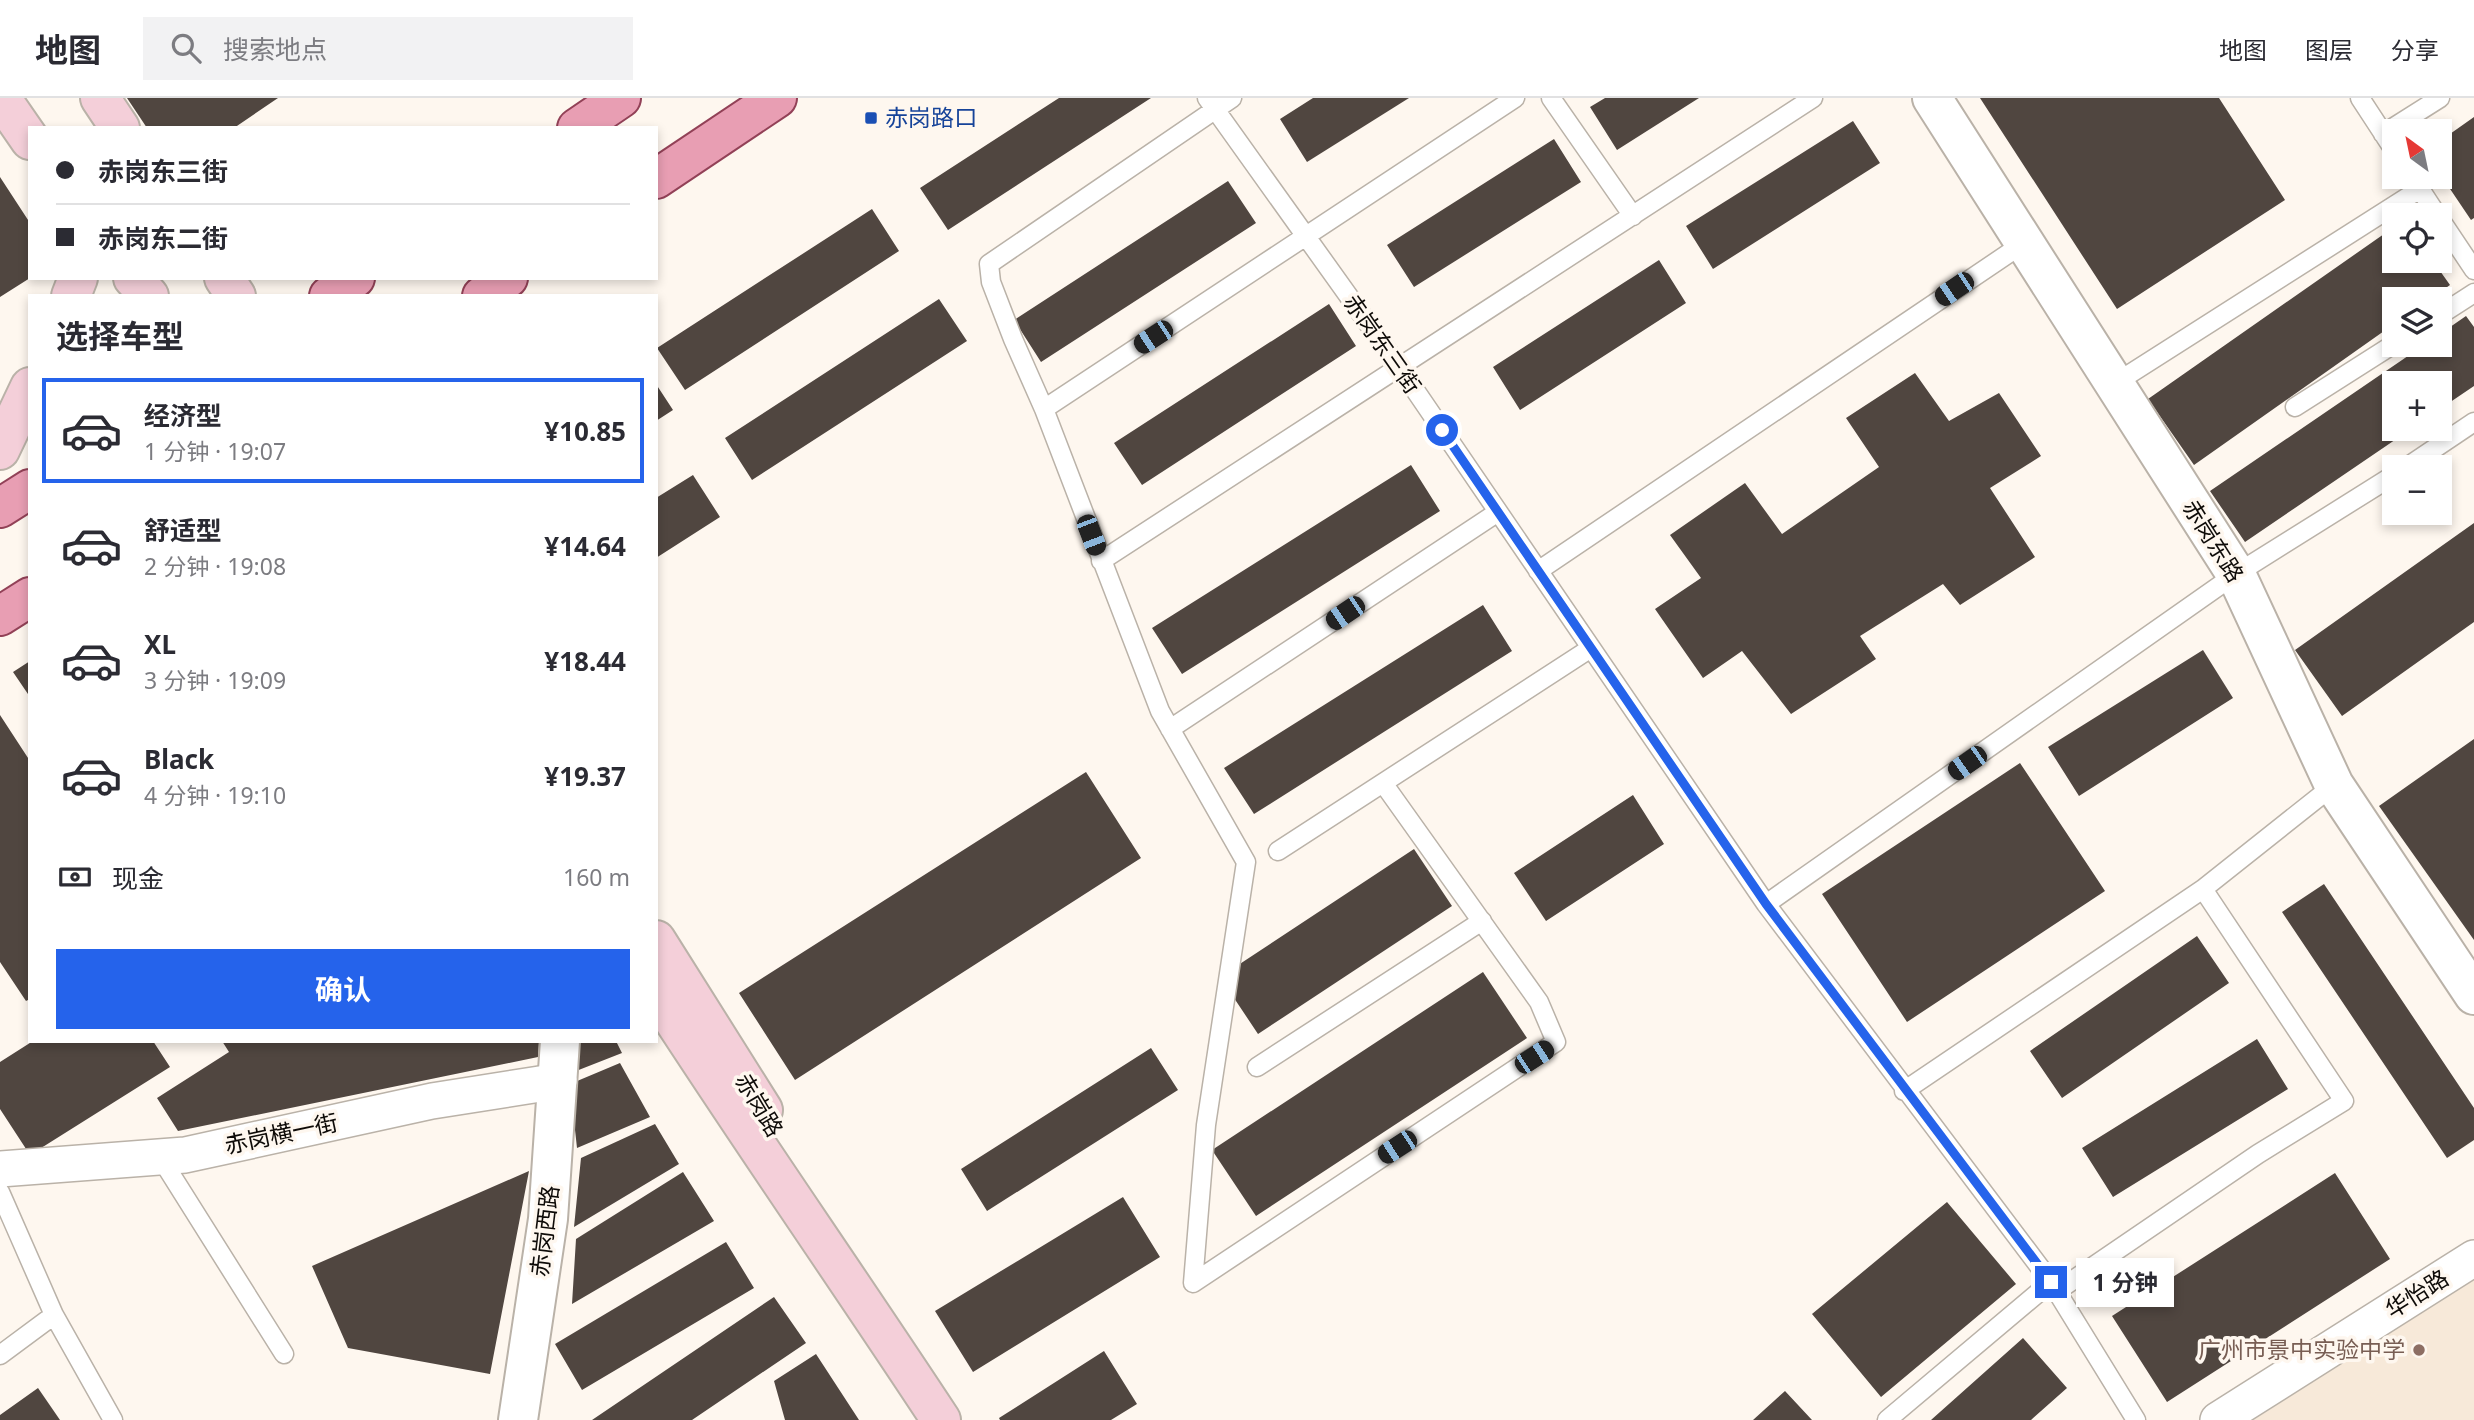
<!DOCTYPE html>
<html lang="zh">
<head>
<meta charset="utf-8">
<style>
  :root { --surface:#fff; --page:#f2f2f3; --text:#2b2b33; --muted:#7c7c81; --line:#e1e1e2; --accent:#2563eb }
  body { margin:0; font-family:"Noto Sans","Noto Sans SC",sans-serif; background:var(--page); color:var(--text); height:100vh; display:flex; flex-direction:column; font-size:26px; white-space:nowrap }
  * { box-sizing:border-box; margin:0 }
  p { font-size:23px; color:var(--muted) }
  .icon { flex:none; width:38px; height:38px; fill:none; stroke:currentColor; stroke-width:2; stroke-linecap:round; stroke-linejoin:round }
  .map { position:relative; flex:1; overflow:hidden }
  .details { position:absolute; left:28px; top:196px; width:630px; height:749px; display:flex; flex-direction:column; background:var(--surface); border-radius:0px; box-shadow:0 4px 10px #0003 }
  .details>* { flex:none }
  .hud { position:absolute; left:28px; top:28px; width:630px; height:154px; border-radius:0px; box-shadow:0 4px 10px #0003; display:grid; align-content:center; height:154px; padding:0 28px; background:var(--surface) }
  .needle { width:46px; rotate:327deg }
  .controls { position:absolute; left:2382px; top:21px; display:grid; gap:14px }
  .controls a { display:grid; place-items:center; width:70px; height:70px; border-radius:0px; background:var(--surface); box-shadow:0 4px 10px #0003; font-size:35px }
  .end { position:absolute; width:32px; height:32px; margin:-16px; border:9px solid #2563eb; background:#fff; box-shadow:0 0 0 4px #fff }
  .from { border-radius:50% }
  .bubble { position:absolute; height:49px; border-radius:0px; background:var(--surface); box-shadow:0 4px 10px #0003; font-size:23px; font-weight:700; line-height:49px; text-align:center }
  .car { position:absolute; width:21px; height:42px; margin:-21px -10px; border-radius:9px; box-shadow:0 0 5px 2px #0007; background:linear-gradient(#222 24%,#8ab4d8 0 40%,#222 0 76%,#8ab4d8 0 86%,#222 0) }
  .hud b { display:flex; align-items:center; gap:24px; height:66px; font-size:26px }
  .hud b+b { border-top:2px solid var(--line) }
  .hud i { width:18px; height:18px; background:var(--text) }
  ul { padding:0; list-style:none }
  li { display:flex; align-items:center; gap:21px; height:105px; margin:0 14px 10px; padding:0 14px; border:4px solid transparent; border-radius:0px }
  li div { flex:1 }
  li b { display:block; font-size:26px }
  li em { font-style:normal; font-weight:700 }
  li.on { border-color:var(--accent) }
  li>.icon { width:63px; height:63px; stroke-width:1.5 }
  h2 { padding:0 28px; font-size:32px; line-height:84px }
  .pay { display:flex; align-items:center; gap:18px; height:77px; padding:0 28px; font-size:26px }
  .pay p { margin-inline-start:auto }
  .primary-button { display:flex; gap:14px; margin-top:auto; padding:14px 28px }
  .primary-button a { flex:1; height:80px; border-radius:0px; background:var(--accent); color:#fff; font-size:28px; font-weight:700; line-height:80px; text-align:center }
  header { display:flex; align-items:center; gap:42px; box-sizing:border-box; height:98px; padding:0 35px; background:var(--surface); border-bottom:2px solid var(--line) }
  header strong { font-size:33px }
  nav { display:flex; gap:38px; margin-inline-start:auto; font-size:24px }
  .search { width:490px; height:63px; background:var(--page); display:flex; align-items:center; gap:18px; box-sizing:border-box; padding:0 24px; border-radius:0px; color:var(--muted); font-size:26px }
  .map>svg:first-child { display:block }
</style>
</head>
<body>
<header>
<strong>地图</strong>
<div class="search"><svg class="icon" aria-label="search" viewBox="0 0 24 24"><circle cx="10" cy="10" r="6"/><path d="M15 15l6 6"/></svg>搜索地点</div>
<nav><a>地图</a><a>图层</a><a>分享</a></nav>
</header>
<div class="map">
<svg width="2474" height="1322" viewBox="0 0 2474 1322">
  <rect width="100%" height="100%" fill="#fef7ef"/>
  <path fill="#f7e9d9" d="M2474,1182V1322H2253Z"/>
  <path fill="#504640" d="M127,0H278L234,30H147Z
    M1059,0H1151L948,132L920,90Z
    M1313,0H1409L1307,64L1280,21Z
    M1605,0H1699L1617,52L1590,9Z
    M1980,0H2219L2285,102L2117,211Z
    M2474,19V120L2471,122L2440,76V43Z
    M1853,23L1880,65L1713,171L1686,128Z
    M1554,41L1581,84L1414,189L1387,147Z
    M0,79L30,125V180L0,199Z
    M1228,83L1256,125L1041,264L1014,222Z
    M872,111L899,153L685,292L657,250Z
    M2394,129V163H2433L2450,187L2430,201H2394V226L2194,367L2148,301Z
    M1659,162L1686,205L1520,312L1493,269Z
    M939,201L967,243L752,382L725,340Z
    M1329,206L1356,248L1142,387L1114,345Z
    M2466,218L2474,229V288L2440,311V285H2394V331H2411L2245,444L2210,393L2424,247H2440V236Z
    M1915,275L1949,323L1999,295L2041,358L1990,390L2035,459L1960,507L1943,486L1860,538L1876,561L1791,616L1742,553L1703,580L1655,511L1701,480L1670,437L1745,385L1782,436L1879,369L1846,320Z
    M656,286L673,312L656,323Z
    M1411,367L1440,413L1182,576L1152,530Z
    M693,377L720,419L656,460V400Z
    M2474,425V524L2342,618L2295,552Z
    M1483,507L1512,553L1254,716L1224,670Z
    M2203,552L2233,600L2079,698L2048,649Z
    M30,563V599L13,574Z
    M0,617L30,663V901L26,903L0,864Z
    M2474,641V842L2379,708Z
    M2020,665L2105,793L1907,924L1822,796Z
    M1086,674L1141,760L795,982L739,895Z
    M1633,697L1664,746L1546,823L1514,775Z
    M1414,751L1452,808L1258,936L1220,879Z
    M2324,786L2474,1010V1042L2447,1060L2282,814Z
    M2197,838L2229,885L2062,1000L2030,953Z
    M1483,874L1527,940L1256,1118L1212,1052Z
    M2257,941L2288,991L2113,1099L2082,1050Z
    M33,943H153L170,969L30,1057L0,1011V964Z
    M222,943H539L538,959L178,1033L157,1000L229,954Z
    M571,943H616L622,955L571,975Z
    M1151,950L1178,992L987,1113L961,1071Z
    M620,965L650,1019L577,1050L570,986Z
    M655,1026L679,1066L574,1129L581,1060Z
    M529,1073L490,1276L348,1250L312,1168Z
    M683,1074L714,1123L572,1206L576,1141Z
    M2335,1075L2390,1161L2167,1304L2112,1218Z
    M1123,1099L1160,1159L973,1274L935,1213Z
    M1947,1104L2016,1186L1881,1299L1812,1216Z
    M726,1144L754,1190L582,1292L555,1246Z
    M774,1199L806,1245L692,1322H592Z
    M2023,1240L2067,1290L2031,1322H1931Z
    M1104,1253L1137,1306L1111,1322H1000L999,1320Z
    M816,1256L859,1322H785L774,1283Z
    M38,1290L60,1322H0V1317Z
    M1785,1293L1812,1322H1753Z"/>
  <g fill="none" stroke-linecap="round" stroke-linejoin="round">
    <g stroke="#bab2a8" stroke-width="21">
      <path id="service" d="M1207,0L1400,270L1766,806L2051,1184L2136,1322
        M1232,0L989,166L991,184L1013,241L1044,311L1160,613L1246,764L1206,1027L1193,1185L1556,944L1539,904L1383,685
        M1551,0L1633,118
        M2360,0L2394,52
        M2383,36L2440,0
        M2420,91L2437,117
        M2440,121L2474,172
        M2440,217L2474,195
        M2114,286L2420,91L2412,79
        M2295,309L2394,246
        M1044,311L1515,0
        M2407,369L2474,324
        M1101,463L1813,0
        M1538,473L2024,145
        M1170,631L1498,414
        M1278,753L1591,550
        M1766,806L2236,476L2394,377
        M1257,969L1482,823
        M1904,993L2203,791L2334,687
        M160,1059L284,1256
        M0,1094L54,1217L0,1257
        M2057,1193L2258,1056L2344,1003L2203,791
        M54,1217L113,1322
        M1887,1322L2051,1184"/>
    </g>
    <g stroke="#bab2a8" stroke-width="38">
      <path id="minor" d="M0,1071L185,1057L432,1003L559,983
        M2218,1322L2474,1160"/>
    </g>
    <g stroke="#bab2a8" stroke-width="42">
      <path id="tertiary" d="M1932,0L2236,476L2334,687L2474,897
        M518,1322L548,1121L560,943"/>
    </g>
    <g stroke="#bab2a8" stroke-width="42">
      <path id="secondary" d="M1,0L30,42
        M100,0L120,30
        M133,180L149,198
        M224,180L236,198
        M71,198L78,180
        M0,352L30,289
        M656,842L763,1012
        M656,895C749,1039 847,1179 941,1322"/>
    </g>
    <g stroke="#924157" stroke-width="42">
      <path id="primary" d="M577,30L621,0
        M656,81L777,0
        M329,198L355,180
        M482,198L508,180
        M0,410L30,391
        M0,518L30,499"/>
    </g>
    <use href="#service" stroke="#fff" stroke-width="18"/>
    <use href="#minor" stroke="#fff" stroke-width="35"/>
    <use href="#tertiary" stroke="#fff" stroke-width="38"/>
    <use href="#secondary" stroke="#f4cfd9" stroke-width="38"/>
    <use href="#primary" stroke="#e89eb3" stroke-width="38"/>
  </g>
  <g fill="none" stroke-linecap="round" stroke-linejoin="round">
    <path stroke="#2563eb" stroke-width="9" d="M1442,332L1766,806L2051,1184"/>
  </g>
  <rect fill="#1a4fb4" stroke="#fef7ef" stroke-width="2.5" x="864" y="13" width="14" height="14" rx="3.5"/>
  <circle fill="#8d6e63" stroke="#fef7ef" stroke-width="2.5" cx="2419" cy="1252" r="7"/>
  <g text-anchor="middle" stroke-width="7" stroke-linejoin="round" paint-order="stroke">
    <g font-size="23" fill="#164399" stroke="#fef7ef" text-anchor="start">
      <text x="885" y="28">赤岗路口</text>
    </g>
    <g font-size="23" fill="#0e0b08" stroke="#fef7ef">
      <text transform="translate(1382 246) rotate(55)" y="8">赤岗东三街</text>
      <text transform="translate(2213 443) rotate(58)" y="8">赤岗东路</text>
      <text transform="translate(759 1007) rotate(59)" y="8">赤岗路</text>
      <text transform="translate(281 1036) rotate(-12)" y="8">赤岗横一街</text>
      <text transform="translate(545 1133) rotate(-83)" y="8">赤岗西路</text>
      <text transform="translate(2417 1196) rotate(-32)" y="8">华怡路</text>
    </g>
    <g font-size="23" fill="#785e54" stroke="#fef7ef" text-anchor="end">
      <text x="2405" y="1260">广州市景中实验中学</text>
    </g>
  </g>
</svg>
<div class="controls">
<a><svg class="needle" viewBox="-14 -14 28 28"><path d="M0-13l5 13h-10z" fill="#e53935"/><path d="M0 13l5-13h-10z" fill="#7c7c81"/></svg></a>
<a><svg class="icon" aria-label="locate" viewBox="0 0 24 24"><circle cx="12" cy="12" r="6"/><path d="M12 2v4M12 18v4M2 12h4M18 12h4"/></svg></a>
<a><svg class="icon" aria-label="layers" viewBox="0 0 24 24"><path d="M12 4l9 5-9 5-9-5zM3 14l9 5 9-5"/></svg></a>
<a>+</a>
<a>−</a>
</div>
<i class="end from" style="left:1442px;top:332px"></i>
<i class="end" style="left:2051px;top:1184px"></i>
<div class="bubble" style="left:2076px;top:1160px;width:98px">1 分钟</div>
<i class="car" style="left:1954px;top:191px;rotate:236deg"></i>
<i class="car" style="left:1153px;top:239px;rotate:237deg"></i>
<i class="car" style="left:1091px;top:437px;rotate:159deg"></i>
<i class="car" style="left:1345px;top:515px;rotate:236deg"></i>
<i class="car" style="left:1967px;top:665px;rotate:235deg"></i>
<i class="car" style="left:1534px;top:959px;rotate:57deg"></i>
<i class="car" style="left:1397px;top:1049px;rotate:237deg"></i>
<div class="hud">
<b><i class="from"></i>赤岗东三街</b>
<b><i></i>赤岗东二街</b>
</div>
<section class="details">
<h2>选择车型</h2>
<ul>
<li class="on"><svg class="icon" aria-label="car" viewBox="0 0 24 24"><path d="M5 17H2v-5l4-1 3-4h7l3 4 3 1v5h-3M9 17h6M6 11h13"/><circle cx="7" cy="17" r="2"/><circle cx="17" cy="17" r="2"/></svg><div><b>经济型</b><p>1 分钟 · 19:07</p></div><em>¥10.85</em></li>
<li><svg class="icon" aria-label="car" viewBox="0 0 24 24"><path d="M5 17H2v-5l4-1 3-4h7l3 4 3 1v5h-3M9 17h6M6 11h13"/><circle cx="7" cy="17" r="2"/><circle cx="17" cy="17" r="2"/></svg><div><b>舒适型</b><p>2 分钟 · 19:08</p></div><em>¥14.64</em></li>
<li><svg class="icon" aria-label="car" viewBox="0 0 24 24"><path d="M5 17H2v-5l4-1 3-4h7l3 4 3 1v5h-3M9 17h6M6 11h13"/><circle cx="7" cy="17" r="2"/><circle cx="17" cy="17" r="2"/></svg><div><b>XL</b><p>3 分钟 · 19:09</p></div><em>¥18.44</em></li>
<li><svg class="icon" aria-label="car" viewBox="0 0 24 24"><path d="M5 17H2v-5l4-1 3-4h7l3 4 3 1v5h-3M9 17h6M6 11h13"/><circle cx="7" cy="17" r="2"/><circle cx="17" cy="17" r="2"/></svg><div><b>Black</b><p>4 分钟 · 19:10</p></div><em>¥19.37</em></li>
</ul>
<div class="pay"><svg class="icon" aria-label="cash" viewBox="0 0 24 24"><path d="M3 7h18v10H3z"/><circle cx="12" cy="12" r="2"/></svg>现金<p>160 m</p></div>
<div class="primary-button"><a>确认</a></div>
</section>
</div>
</body>
</html>
